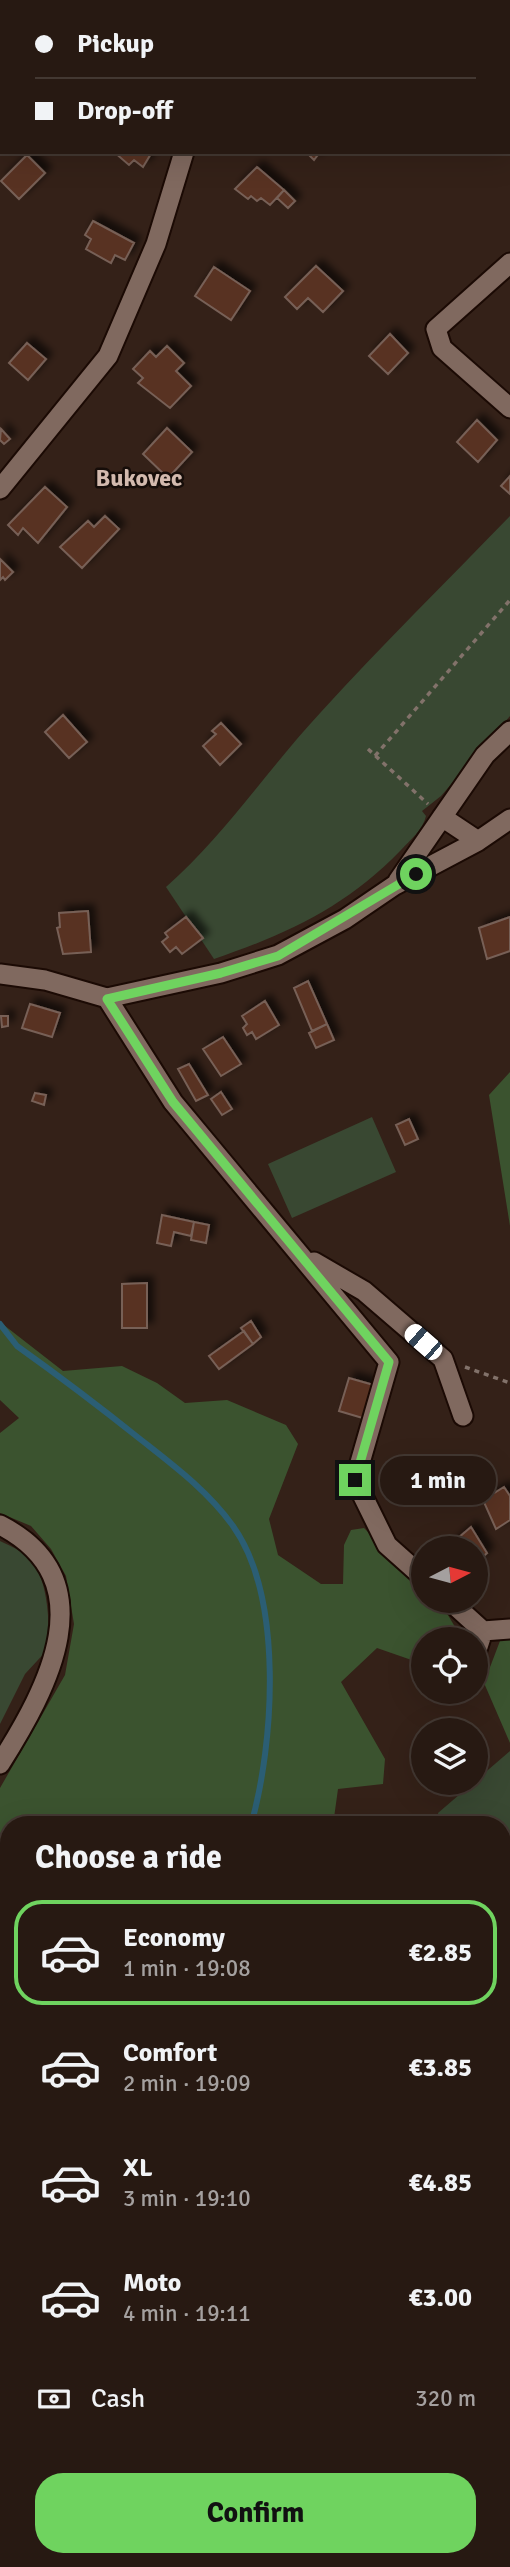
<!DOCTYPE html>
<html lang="en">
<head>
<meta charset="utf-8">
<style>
  :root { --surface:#271912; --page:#332620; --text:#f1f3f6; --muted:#a4a09f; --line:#433832; --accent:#6fd35f }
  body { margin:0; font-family:Signika,sans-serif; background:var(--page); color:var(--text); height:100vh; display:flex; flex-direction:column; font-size:26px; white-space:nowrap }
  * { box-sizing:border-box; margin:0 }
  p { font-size:23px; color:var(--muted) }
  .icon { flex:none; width:38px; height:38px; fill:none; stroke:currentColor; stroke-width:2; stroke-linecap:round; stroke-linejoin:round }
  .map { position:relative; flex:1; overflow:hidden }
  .details { position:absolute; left:0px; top:1816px; width:511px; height:751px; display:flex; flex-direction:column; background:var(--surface); border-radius:28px 28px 0 0; box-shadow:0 7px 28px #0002,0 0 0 2px var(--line) }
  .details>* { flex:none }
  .guide { position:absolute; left:0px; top:0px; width:511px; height:154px; box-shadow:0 7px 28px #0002,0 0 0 2px var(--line); display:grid; align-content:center; height:154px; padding:0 35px; background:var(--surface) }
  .needle { width:46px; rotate:84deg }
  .controls { position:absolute; left:411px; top:1536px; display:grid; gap:14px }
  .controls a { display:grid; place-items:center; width:77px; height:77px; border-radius:50%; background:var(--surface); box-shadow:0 7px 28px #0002,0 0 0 2px var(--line); font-size:35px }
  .end { position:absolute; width:32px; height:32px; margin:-16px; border:9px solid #6fd35f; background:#111; box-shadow:0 0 0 4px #111 }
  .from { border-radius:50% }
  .bubble { position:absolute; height:49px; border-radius:24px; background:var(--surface); box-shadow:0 7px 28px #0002,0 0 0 2px var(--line); font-size:23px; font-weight:700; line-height:49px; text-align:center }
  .car { position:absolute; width:21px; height:42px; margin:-21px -10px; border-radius:9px; box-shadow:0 0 5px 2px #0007; background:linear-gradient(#fff 24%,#345 0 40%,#fff 0 76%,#345 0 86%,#fff 0) }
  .guide b { display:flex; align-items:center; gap:24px; height:66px; font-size:26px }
  .guide b+b { border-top:2px solid var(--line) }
  .guide i { width:18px; height:18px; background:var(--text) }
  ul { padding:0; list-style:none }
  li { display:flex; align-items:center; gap:21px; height:105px; margin:0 14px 10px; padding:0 21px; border:4px solid transparent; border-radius:28px }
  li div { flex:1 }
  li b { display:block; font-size:26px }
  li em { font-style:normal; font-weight:700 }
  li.current { border-color:var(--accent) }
  li>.icon { width:63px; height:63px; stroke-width:1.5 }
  h2 { padding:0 35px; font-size:32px; line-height:84px }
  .pay { display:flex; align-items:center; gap:18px; height:77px; padding:0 35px; font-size:26px }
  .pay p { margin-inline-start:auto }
  .action { display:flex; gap:14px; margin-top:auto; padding:14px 35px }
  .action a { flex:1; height:80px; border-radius:28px; background:var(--accent); color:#111; font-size:28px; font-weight:700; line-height:80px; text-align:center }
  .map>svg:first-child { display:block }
</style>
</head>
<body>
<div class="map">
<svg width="510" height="2567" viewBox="0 0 510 2567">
  <defs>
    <filter id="shadow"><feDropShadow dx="6" dy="-6" stdDeviation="3.5" flood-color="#0009"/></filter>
  </defs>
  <rect width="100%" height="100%" fill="#342118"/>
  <path fill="#394832" d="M510,516V716L441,796L422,811L426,816C423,830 410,840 401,850C346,907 287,934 214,959L166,887C224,836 268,769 321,712C382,645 447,581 510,516Z
    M372,1117L396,1172L292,1218L268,1164Z
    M0,1541C8,1545 18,1549 25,1554C49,1573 49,1621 49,1648L25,1674L0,1724Z
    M510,1751V2567H252L244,2559L502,2558V1825H440L438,1813Z
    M9,2533V2558L237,2559L229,2567H0V2551Z"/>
  <path fill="#3b532f" d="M510,1072V1226L489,1095Z
    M0,1322L63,1371L122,1366L157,1383L185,1403L227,1400L286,1425L298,1444L269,1519L278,1555L321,1584H343L344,1545L351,1530L364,1528L423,1587L424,1601H438L442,1605L461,1637L460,1640H424L423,1664L377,1648L341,1682L385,1759L383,1784L338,1789L333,1825H9V2533L0,2551V1788L65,1675L74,1624L66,1576L51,1549L31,1526L0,1513V1433L19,1418L0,1400Z
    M503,1633H510V1743L484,1683Z"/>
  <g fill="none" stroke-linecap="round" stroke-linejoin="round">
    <path stroke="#2b5e74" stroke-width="6" d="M0,1324L17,1346C59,1376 100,1407 140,1439C173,1465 208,1491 233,1526C284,1598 274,1744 251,1825
      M0,2290L9,2262"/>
  </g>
  <path fill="#593021" stroke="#776057" stroke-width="2" filter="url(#shadow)" d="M322,0H351L350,2Z
    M114,152H152L143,167L134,160L129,165Z
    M306,152H320L314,160Z
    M27,155L45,173L19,199L1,181Z
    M257,167L284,190L270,205L261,198L257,201L251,196L248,199L235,189Z
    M284,190L295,201L288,208L277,198Z
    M93,221L134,243L125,260L115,255L111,263L86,249L91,239L85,235Z
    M316,266L343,291L323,312L308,298L297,309L285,297Z
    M214,267L250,291L231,320L195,296Z
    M390,334L408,353L388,374L369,356Z
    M27,343L46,359L28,380L9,363Z
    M167,346L184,363L176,371L191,386L170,408L138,383L143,378L133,369L150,351L156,357Z
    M477,420L497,440L478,462L457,442Z
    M167,428L192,452L168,478L143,454Z
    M1,429L10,439L4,444L0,440Z
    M510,476V494L501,486Z
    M45,487L67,507L38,543L23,528L18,535L8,525Z
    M105,516L119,529L82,568L60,547L88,521L94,527Z
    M0,559L13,572L5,580L3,577L0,580Z
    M63,715L87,742L69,758L45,732Z
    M221,723L241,744L220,765L203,746L216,734L212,731Z
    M88,911L91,952L63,954L57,928L60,927L59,913Z
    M186,917L203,938L182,954L176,947L170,952L162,942L168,937L165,933Z
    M510,917V951L487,959L479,928Z
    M308,981L327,1024L312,1031L294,988Z
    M265,1001L279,1025L256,1039L252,1032L247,1035L243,1028L247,1024L242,1016Z
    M30,1004L60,1013L52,1037L22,1028Z
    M1,1016H8V1026L2,1027Z
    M327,1024L334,1040L316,1048L309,1033Z
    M223,1037L241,1064L221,1076L203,1049Z
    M189,1064L208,1095L196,1101L178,1069Z
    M221,1092L232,1109L222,1115L211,1099Z
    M35,1093L46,1095L44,1105L32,1101Z
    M409,1119L418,1139L405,1145L396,1125Z
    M162,1215L194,1222L191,1236L174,1232L171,1246L157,1243Z
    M194,1222L209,1225L206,1243L191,1240Z
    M147,1283V1328H122V1284Z
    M251,1321L261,1337L253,1344L241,1328Z
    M244,1331L253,1344L219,1369L209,1356Z
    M349,1378L377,1386L366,1419L339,1411Z
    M504,1487L510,1496V1520L496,1529L483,1500Z
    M471,1527L487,1553L476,1563V1549H454L451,1544Z"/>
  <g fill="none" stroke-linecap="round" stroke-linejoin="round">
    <g stroke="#1b0a04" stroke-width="23">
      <path id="minor" d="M216,2V0
        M510,263L436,329L442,348L510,408
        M0,489L108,356L156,244L184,152
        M442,817L478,841
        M398,881L485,755L510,731
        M0,974L45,980L107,998L221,973L278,955L345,919L395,885L478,841L510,819
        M107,998L173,1102L389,1362L355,1480L387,1545L424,1578
        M314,1262L364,1291L443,1359L463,1416
        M0,1525C107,1580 48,1688 0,1764
        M450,1601L483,1631L510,1629
        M476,1653L483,1631"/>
    </g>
    <path stroke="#82726a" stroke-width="3.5" stroke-dasharray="5 5" stroke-linecap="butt" d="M368,749L428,804
      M375,756L510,600
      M465,1367L510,1383
      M502,1946L510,1952
      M502,2172L510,2155
      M502,2203L510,2205"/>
    <use href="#minor" stroke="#80695f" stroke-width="19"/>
  </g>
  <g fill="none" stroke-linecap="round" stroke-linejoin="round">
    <path stroke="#6fd35f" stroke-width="9" d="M355,1480L389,1362L173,1102L107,999L221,973L278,956L416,874"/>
  </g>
  <g text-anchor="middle" stroke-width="5" stroke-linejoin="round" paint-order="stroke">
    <g font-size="24" font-weight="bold" fill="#d3baae" stroke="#160d09">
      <text x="139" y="486">Bukovec</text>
    </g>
  </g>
</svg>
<div class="controls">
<a><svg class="needle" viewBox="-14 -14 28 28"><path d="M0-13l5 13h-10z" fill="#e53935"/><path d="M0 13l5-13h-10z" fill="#a4a09f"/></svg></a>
<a><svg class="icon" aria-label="locate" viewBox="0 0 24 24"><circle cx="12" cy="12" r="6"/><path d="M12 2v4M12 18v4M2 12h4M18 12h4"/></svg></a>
<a><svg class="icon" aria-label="layers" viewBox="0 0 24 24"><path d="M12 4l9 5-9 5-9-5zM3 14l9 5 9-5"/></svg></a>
</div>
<i class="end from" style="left:416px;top:874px"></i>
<i class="end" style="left:355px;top:1480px"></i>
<div class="bubble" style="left:380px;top:1456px;width:116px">1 min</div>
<i class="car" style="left:423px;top:1342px;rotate:311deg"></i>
<div class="guide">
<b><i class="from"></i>Pickup</b>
<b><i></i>Drop-off</b>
</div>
<section class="details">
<h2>Choose a ride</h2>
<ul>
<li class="current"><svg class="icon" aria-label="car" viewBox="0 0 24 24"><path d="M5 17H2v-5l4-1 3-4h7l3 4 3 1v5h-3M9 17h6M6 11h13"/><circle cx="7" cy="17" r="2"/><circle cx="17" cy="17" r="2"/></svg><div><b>Economy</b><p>1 min · 19:08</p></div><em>€2.85</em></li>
<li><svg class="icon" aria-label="car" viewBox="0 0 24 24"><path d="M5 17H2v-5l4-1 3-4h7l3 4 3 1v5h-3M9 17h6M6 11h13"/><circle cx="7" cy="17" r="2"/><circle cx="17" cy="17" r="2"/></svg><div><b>Comfort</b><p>2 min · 19:09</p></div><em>€3.85</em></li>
<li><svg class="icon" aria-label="car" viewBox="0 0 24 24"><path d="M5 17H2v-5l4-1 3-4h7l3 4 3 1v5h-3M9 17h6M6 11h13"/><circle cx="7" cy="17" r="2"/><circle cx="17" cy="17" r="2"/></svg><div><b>XL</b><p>3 min · 19:10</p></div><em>€4.85</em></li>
<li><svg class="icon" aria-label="car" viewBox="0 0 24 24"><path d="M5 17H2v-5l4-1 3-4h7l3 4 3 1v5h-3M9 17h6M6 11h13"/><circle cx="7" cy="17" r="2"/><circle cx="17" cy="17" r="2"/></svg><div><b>Moto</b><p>4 min · 19:11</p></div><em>€3.00</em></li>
</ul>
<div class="pay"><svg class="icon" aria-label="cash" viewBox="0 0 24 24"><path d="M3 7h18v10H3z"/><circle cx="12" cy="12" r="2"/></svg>Cash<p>320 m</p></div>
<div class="action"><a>Confirm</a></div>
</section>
</div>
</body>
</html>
